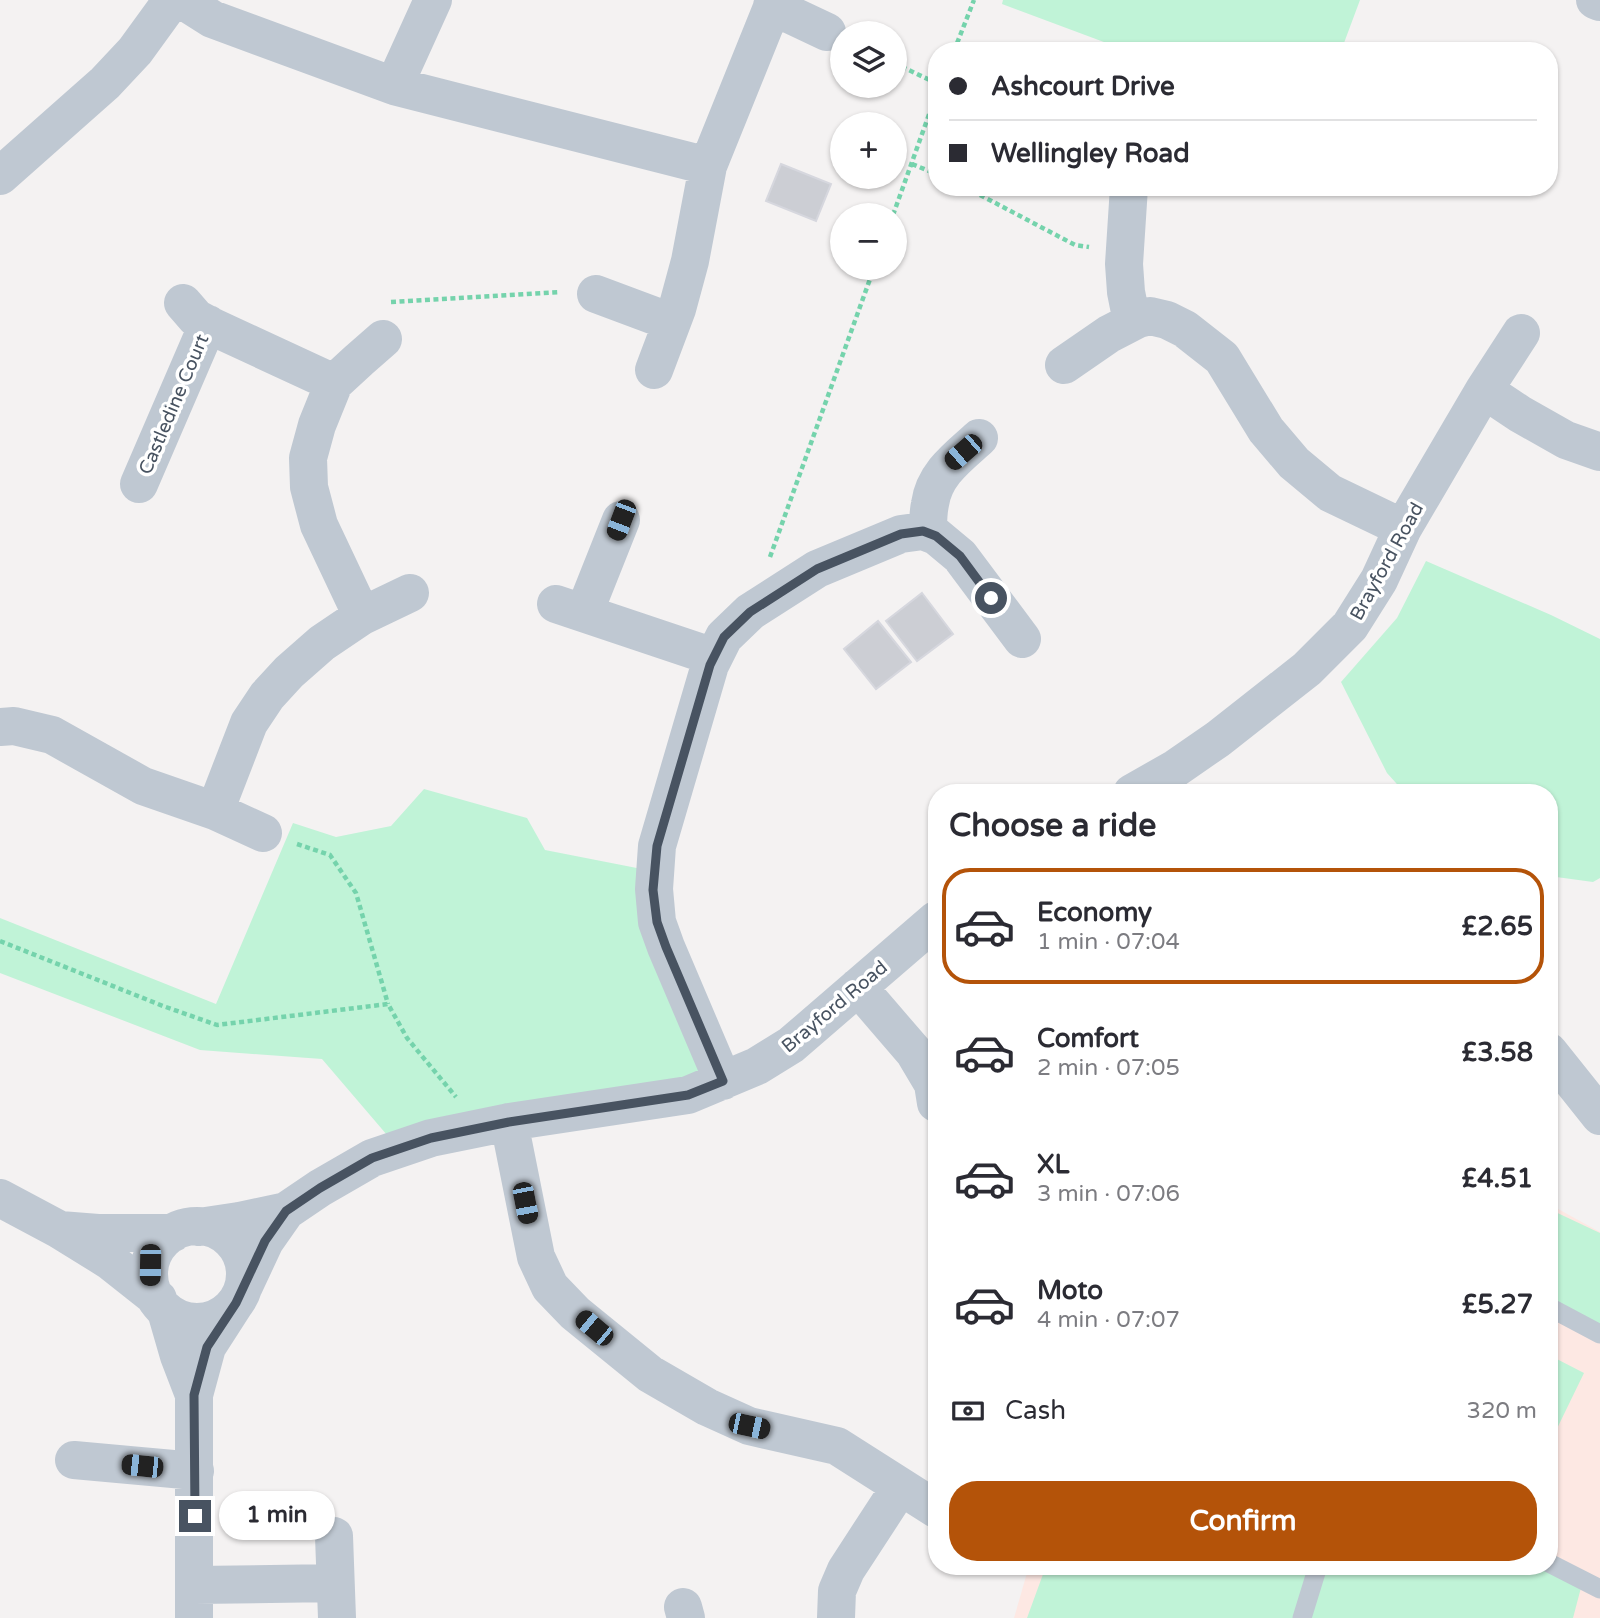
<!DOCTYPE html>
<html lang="en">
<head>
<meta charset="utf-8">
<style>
  :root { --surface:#fff; --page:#f2f2f3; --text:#2b2b33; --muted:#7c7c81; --line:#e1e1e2; --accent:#b45309 }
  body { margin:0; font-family:"Varela Round",sans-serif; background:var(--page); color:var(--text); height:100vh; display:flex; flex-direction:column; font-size:26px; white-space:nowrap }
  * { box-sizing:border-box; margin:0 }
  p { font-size:23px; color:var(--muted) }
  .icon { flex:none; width:38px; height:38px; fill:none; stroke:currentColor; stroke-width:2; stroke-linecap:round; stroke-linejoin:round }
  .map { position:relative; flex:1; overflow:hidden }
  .panel { position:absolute; left:928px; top:784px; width:630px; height:791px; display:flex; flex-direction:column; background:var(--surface); border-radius:28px; box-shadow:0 2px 5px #0004 }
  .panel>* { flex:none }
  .guide { position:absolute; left:928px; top:42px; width:630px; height:154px; border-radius:28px; box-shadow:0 2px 5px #0004; display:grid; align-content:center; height:154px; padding:0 21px; background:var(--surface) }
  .tools { position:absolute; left:830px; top:21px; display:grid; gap:14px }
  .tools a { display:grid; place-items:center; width:77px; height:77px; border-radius:50%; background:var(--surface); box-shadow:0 2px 5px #0004; font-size:35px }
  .end { position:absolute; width:32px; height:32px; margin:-16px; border:9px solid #485361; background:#fff; box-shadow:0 0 0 4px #fff }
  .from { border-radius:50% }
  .bubble { position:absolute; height:49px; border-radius:24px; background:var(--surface); box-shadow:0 2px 5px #0004; font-size:23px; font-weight:700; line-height:49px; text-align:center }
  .car { position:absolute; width:21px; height:42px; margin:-21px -10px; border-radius:9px; box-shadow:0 0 5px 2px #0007; background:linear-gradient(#222 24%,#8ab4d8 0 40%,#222 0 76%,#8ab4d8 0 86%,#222 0) }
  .guide b { display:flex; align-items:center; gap:24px; height:66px; font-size:26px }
  .guide b+b { border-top:2px solid var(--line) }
  .guide i { width:18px; height:18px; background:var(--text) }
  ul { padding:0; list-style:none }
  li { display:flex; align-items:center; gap:21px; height:116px; margin:0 14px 10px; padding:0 7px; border:4px solid transparent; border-radius:28px }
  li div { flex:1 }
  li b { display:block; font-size:26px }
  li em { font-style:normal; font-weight:700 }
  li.on { border-color:var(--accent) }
  li>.icon { width:63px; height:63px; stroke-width:1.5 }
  h2 { padding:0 21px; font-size:32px; line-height:84px }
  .pay { display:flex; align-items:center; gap:18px; height:77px; padding:0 21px; font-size:26px }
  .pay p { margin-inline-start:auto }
  .cta { display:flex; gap:14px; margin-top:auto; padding:14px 21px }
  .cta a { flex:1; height:80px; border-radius:28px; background:var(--accent); color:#fff; font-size:28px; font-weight:700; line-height:80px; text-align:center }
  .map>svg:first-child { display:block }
</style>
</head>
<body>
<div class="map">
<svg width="1600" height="1618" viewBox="0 0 1600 1618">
  <rect width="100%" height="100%" fill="#f4f2f2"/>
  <path fill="#fde8e3" d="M1549,1204L1600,1232V1618H1014L1029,1566H1549Z"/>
  <path fill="#c0f3d7" d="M1003,0H1360L1341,51H1128L1002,4Z
    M1426,561L1551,615L1600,639V878L1593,882L1549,876V793H1405L1387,773L1341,682L1397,618Z
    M424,789L527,818L545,850L647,870L711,1073L387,1135L322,1059L200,1050L0,973V918L216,1004L293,823L336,837L391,826Z
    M1549,1209L1600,1233V1338L1549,1312Z
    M1549,1355L1584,1373L1549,1445Z
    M1046,1566H1549L1583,1580L1573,1618H1027Z"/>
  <path fill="#ccced4" stroke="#d6d7de" stroke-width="2" d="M781,164L831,184L816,221L766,201Z
    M922,593L953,634L917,661L886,621Z
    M878,621L911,662L876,689L844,649Z"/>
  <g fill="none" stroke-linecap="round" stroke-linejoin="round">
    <path stroke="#75d3ac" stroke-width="4.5" stroke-dasharray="5 3.5" stroke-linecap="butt" d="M954,51L974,0
      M894,63L936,83
      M912,164L936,174
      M965,187L1075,245L1089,247
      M893,215L936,95
      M391,302L560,292
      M770,557L874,268
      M297,844L330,855L356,893L388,1004
      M0,941L163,1006L217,1025L388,1004L407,1038L456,1097"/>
    <path stroke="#bfc8d2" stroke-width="19" d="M1549,1307L1600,1334
      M1549,1563L1600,1589
      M1302,1618L1318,1566"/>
    <path stroke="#bfc8d2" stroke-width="38" d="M182,0L212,19L394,86L708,166
      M1595,0L1600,2
      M772,6L827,32
      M394,86L433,0
      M0,176L105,83L135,51L172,0
      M1129,187L1124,264L1126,292L1132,322
      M596,294L671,322
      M183,303L196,318L213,327L334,383
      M1064,365L1109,334L1138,319L1150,316L1167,320L1185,329L1222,358L1266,430L1294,463L1330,493L1403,528
      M654,370L677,309L690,261L708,166L775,0
      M1484,390L1520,414L1566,440L1600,452
      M139,484L208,324
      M928,532C928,523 928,513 930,504C934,474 958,457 979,438
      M556,604L714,657
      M584,613L621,520
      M362,616L319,525L309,487L308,458L317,425L334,383L359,360L383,339
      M0,727L14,726L52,735L143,786L215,811L263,833
      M1132,793L1176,768L1218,739L1307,669L1350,626L1379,580L1403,528L1423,494L1484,390L1521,333
      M215,811L249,723L267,696L289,672L322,643L362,616L410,593
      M858,987L914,1052L933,1084L936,1103
      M1549,1052L1600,1116
      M723,1081L666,947L657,922L654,889L657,846L710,665L724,637L750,612L817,569L901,534L923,531L936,536L960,556L1022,639
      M509,1122L536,1257L550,1287L575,1313L650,1374L707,1407L749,1426L837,1446L936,1509
      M0,1198L60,1230
      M286,1211L320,1188L372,1158L431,1138L509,1122L688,1095L757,1066L791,1045L936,920
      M149 1274a48 48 0 1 1 96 0a48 48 0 1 1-96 0Z
      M199,1227L239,1221L286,1211L265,1241L244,1286
      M158,1299L110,1261L60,1230L98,1233H173
      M166,1311L179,1356L194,1395L207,1347L234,1305
      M74,1460L195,1471
      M334,1536L337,1618
      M195,1585L335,1583
      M683,1607L686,1618
      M194,1618V1395
      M836,1618L837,1591L846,1570L900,1487"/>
  </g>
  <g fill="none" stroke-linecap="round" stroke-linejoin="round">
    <path stroke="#485361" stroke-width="9" d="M195,1516L194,1395L207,1347L236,1303L265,1241L286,1211L320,1188L372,1158L431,1138L509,1122L688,1095L723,1081L666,947L657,922L653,890L657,846L710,665L724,637L750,612L817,569L901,534L923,531L936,536L960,556L991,598"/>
  </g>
  <g text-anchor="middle" stroke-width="7" stroke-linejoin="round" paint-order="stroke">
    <g font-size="19" fill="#485361" stroke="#fff">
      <text transform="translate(173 404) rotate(-67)" y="7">Castledine Court</text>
      <text transform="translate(1386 561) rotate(-61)" y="7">Brayford Road</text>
      <text transform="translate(834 1006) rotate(-40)" y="7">Brayford Road</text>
    </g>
  </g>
</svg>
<div class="tools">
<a><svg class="icon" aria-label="layers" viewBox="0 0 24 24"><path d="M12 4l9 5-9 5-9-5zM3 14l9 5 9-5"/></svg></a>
<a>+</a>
<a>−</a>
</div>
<i class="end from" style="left:991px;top:598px"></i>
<i class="end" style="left:195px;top:1516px"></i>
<div class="bubble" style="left:219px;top:1491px;width:116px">1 min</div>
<i class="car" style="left:963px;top:452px;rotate:229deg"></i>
<i class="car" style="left:621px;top:520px;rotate:201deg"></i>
<i class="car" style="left:525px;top:1203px;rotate:169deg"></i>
<i class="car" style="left:150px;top:1265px;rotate:181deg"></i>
<i class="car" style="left:594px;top:1328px;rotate:310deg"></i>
<i class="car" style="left:749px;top:1426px;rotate:102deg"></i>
<i class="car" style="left:142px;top:1466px;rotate:276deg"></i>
<div class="guide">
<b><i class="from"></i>Ashcourt Drive</b>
<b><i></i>Wellingley Road</b>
</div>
<section class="panel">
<h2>Choose a ride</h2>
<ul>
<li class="on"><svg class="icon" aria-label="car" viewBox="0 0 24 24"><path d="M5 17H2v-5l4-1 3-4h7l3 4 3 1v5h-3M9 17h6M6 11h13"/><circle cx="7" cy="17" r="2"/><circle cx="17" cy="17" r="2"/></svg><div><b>Economy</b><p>1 min · 07:04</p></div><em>£2.65</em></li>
<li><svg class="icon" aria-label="car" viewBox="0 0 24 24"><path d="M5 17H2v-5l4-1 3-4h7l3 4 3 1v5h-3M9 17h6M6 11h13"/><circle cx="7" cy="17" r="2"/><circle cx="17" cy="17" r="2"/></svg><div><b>Comfort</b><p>2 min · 07:05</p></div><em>£3.58</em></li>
<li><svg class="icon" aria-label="car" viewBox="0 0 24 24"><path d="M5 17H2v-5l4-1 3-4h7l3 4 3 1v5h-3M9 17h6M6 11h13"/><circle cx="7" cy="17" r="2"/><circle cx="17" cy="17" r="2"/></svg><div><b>XL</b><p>3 min · 07:06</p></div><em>£4.51</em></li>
<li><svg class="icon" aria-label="car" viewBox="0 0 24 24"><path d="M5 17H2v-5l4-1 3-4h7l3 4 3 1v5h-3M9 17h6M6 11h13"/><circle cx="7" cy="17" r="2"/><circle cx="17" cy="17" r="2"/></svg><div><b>Moto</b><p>4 min · 07:07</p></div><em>£5.27</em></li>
</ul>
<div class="pay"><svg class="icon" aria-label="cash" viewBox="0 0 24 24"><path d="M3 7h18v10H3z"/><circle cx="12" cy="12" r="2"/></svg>Cash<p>320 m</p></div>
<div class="cta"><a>Confirm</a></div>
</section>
</div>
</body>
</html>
